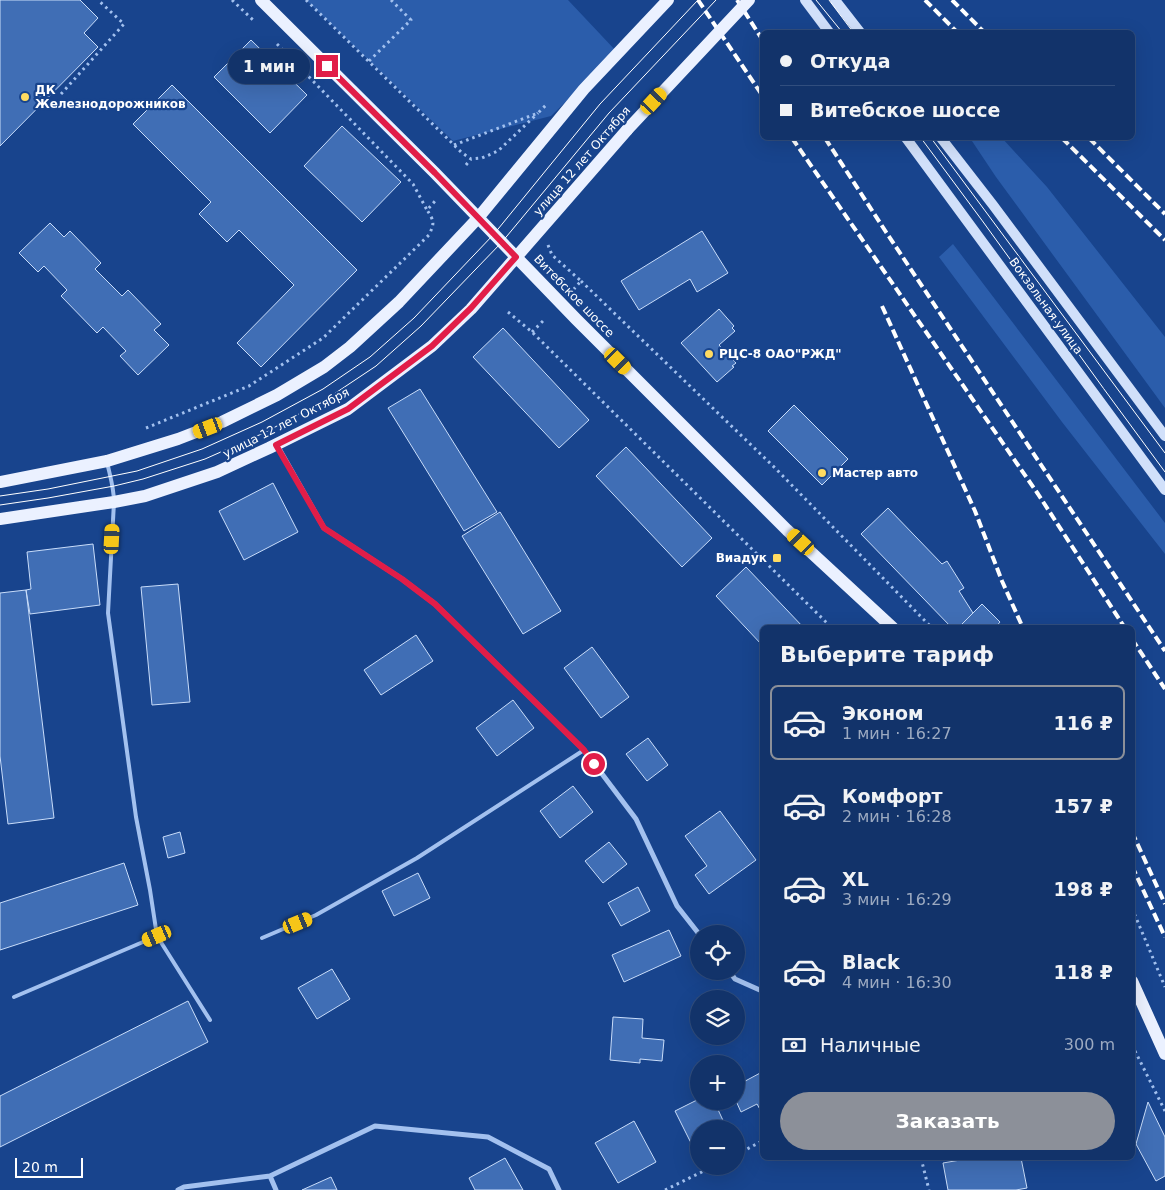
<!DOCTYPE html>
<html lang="ru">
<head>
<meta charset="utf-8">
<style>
  :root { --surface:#12336a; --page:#1b3b70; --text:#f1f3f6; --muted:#9caac1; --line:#314e7e; --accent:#8c9099 }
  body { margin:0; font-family:"DejaVu Sans",sans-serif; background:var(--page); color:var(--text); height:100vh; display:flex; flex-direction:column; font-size:19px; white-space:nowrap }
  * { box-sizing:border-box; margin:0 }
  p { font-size:16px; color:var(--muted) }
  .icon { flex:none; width:28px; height:28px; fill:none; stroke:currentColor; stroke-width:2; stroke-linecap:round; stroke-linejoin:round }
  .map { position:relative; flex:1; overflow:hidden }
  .panel { position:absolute; left:760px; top:625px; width:375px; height:535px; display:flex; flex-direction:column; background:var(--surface); border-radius:8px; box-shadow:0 5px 20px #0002,0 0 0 1px var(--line) }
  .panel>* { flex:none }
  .banner { position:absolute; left:760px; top:30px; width:375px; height:110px; border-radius:8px; box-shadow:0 5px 20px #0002,0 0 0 1px var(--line); display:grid; align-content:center; height:110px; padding:0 20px; background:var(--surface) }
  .controls { position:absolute; left:690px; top:925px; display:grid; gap:10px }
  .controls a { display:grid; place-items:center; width:55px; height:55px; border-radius:50%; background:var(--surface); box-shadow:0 5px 20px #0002,0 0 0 1px var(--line); font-size:25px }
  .scale { position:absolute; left:15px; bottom:12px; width:68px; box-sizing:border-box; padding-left:5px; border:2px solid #fff; border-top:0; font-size:14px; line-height:18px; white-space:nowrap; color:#fff; -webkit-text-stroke:4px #18448d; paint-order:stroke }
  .end { position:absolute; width:22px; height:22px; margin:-11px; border:6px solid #e11d48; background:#fff; box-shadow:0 0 0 2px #fff }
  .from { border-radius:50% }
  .bubble { position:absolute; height:35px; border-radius:18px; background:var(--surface); box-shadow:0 5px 20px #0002,0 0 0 1px var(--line); font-size:16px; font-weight:700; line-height:35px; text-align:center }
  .car { position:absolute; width:15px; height:30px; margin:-15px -8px; border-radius:6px; box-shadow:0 0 4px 1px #0007; background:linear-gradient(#f5c518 24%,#345 0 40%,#f5c518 0 76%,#345 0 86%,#f5c518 0) }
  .banner b { display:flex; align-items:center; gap:18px; height:48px; font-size:19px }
  .banner b+b { border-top:1px solid var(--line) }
  .banner i { width:12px; height:12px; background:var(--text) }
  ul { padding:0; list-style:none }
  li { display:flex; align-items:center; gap:15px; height:75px; margin:0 10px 8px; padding:0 10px; border:2px solid transparent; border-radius:8px }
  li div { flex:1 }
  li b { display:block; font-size:19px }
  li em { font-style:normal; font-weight:700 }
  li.selected { border-color:var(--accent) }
  li>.icon { width:45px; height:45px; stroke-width:1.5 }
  h2 { padding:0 20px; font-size:22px; line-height:60px }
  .pay { display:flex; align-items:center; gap:12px; height:55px; padding:0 20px; font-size:19px }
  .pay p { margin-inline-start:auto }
  .cta { display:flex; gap:10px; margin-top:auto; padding:10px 20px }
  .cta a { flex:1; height:58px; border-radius:30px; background:var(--accent); color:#fff; font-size:20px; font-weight:700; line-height:58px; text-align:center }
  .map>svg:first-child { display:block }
</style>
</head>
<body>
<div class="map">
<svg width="1165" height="1190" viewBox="0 0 1165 1190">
  <rect width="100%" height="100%" fill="#18448d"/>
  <path fill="#2b5dab" d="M306,0H568L617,52L551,116L453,141Z
    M970,138H1002L1047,187L1165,337V408L996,177Z
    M953,244L1165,523V554L1062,422L939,257Z"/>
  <path fill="#406eb5" stroke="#c9ddfa" d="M0,0H80L98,18L84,33L98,47L0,146Z
    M251,40L307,95L270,133L214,77Z
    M172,85L357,270L261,367L237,343L294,285L239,230L227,242L199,214L211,202L133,124Z
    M342,126L401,182L362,222L304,166Z
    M50,223L64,237L70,231L101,263L95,269L122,296L128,290L161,324L154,330L169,345L138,375L120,356L126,351L103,327L97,333L61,296L67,290L44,266L38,272L19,253Z
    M702,231L728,273L697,292L690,279L639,310L621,281Z
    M719,309L734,326L732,328L735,331L719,345L736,363L732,366L734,367L717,382L681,343Z
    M503,328L589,420L559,448L473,357Z
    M420,389L497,512L464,531L388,408Z
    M794,405L848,459L822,485L768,431Z
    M626,447L712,538L682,567L596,476Z
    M273,483L298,532L244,560L219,511Z
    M888,508L942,564L947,561L964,588L959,591L973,613L958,628H952L861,534Z
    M500,512L561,611L523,634L462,536Z
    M93,544L100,605L30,614L26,590L31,589L27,552Z
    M746,567L804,628H762V645L716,596Z
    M178,584L190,702L152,705L141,587Z
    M26,590L54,818L8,824L0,756V593Z
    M982,604L1000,622L995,628H958Z
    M416,635L433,661L381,695L364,670Z
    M592,647L629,697L601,718L564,668Z
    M513,700L534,728L497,756L476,728Z
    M648,738L668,765L647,781L626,754Z
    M573,786L593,812L560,838L540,811Z
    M720,811L756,860L709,894L695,875L707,866L685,836Z
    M180,832L185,853L168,858L163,837Z
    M609,842L627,864L603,883L585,861Z
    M124,863L138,905L0,950V903Z
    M418,873L430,898L394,916L382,891Z
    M638,887L650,911L621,926L608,903Z
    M669,930L681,956L624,982L612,955Z
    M332,969L350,999L317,1019L298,988Z
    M188,1001L208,1042L0,1147V1096Z
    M613,1017L643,1019L642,1038L664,1040L662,1061L640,1059V1063L610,1060Z
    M762,1072V1113L757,1104L741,1112L736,1101V1086Z
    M699,1099V1101H714L727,1129H699V1159L675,1111Z
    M1148,1102L1165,1137V1176L1156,1181L1136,1144Z
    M634,1121L656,1162L618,1183L595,1143Z
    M505,1158L523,1190H475L469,1178Z
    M972,1158H1021L1027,1188L1016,1190H948L943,1163Z
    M331,1177L337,1190H302Z"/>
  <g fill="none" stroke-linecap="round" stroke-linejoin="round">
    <path stroke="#a3c1ef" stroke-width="3" stroke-dasharray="2.5 4" stroke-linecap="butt" d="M232,0L253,20
      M306,0L454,145L461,152L471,159L482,158L498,151L538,113
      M277,44L413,184L427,210
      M369,61L411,20L391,0
      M61,94L124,24L98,0
      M454,145L538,113L546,105
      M466,165L471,159
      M548,245L552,255L581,281L574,289
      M581,281L775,468L932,628
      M508,312L532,332L832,628
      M532,332L545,319
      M146,428L249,386L323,338L429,235C434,224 435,222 427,210L436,200
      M1132,908L1165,987
      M1132,1045L1165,1111
      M736,1155L762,1141
      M921,1158L929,1190
      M665,1190L714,1166"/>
    <path stroke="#a3c1ef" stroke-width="4" d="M107,462C110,476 114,488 114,502L108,613L136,817L150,890L157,936L210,1020
      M262,938L316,915L417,858L584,750
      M14,997L157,936"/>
    <path stroke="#a3c1ef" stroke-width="5" d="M277,445L324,528L402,579L435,604L584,750L636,819L677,906L699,934
      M729,971L735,979L762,991
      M270,1176L276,1190
      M178,1190L184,1187L270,1176L375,1126L488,1137L549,1169L559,1190"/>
    <path stroke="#d1e0fa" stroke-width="10" d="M805,0L829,32
      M835,0L860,32
      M906,138L1165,490
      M941,138L993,205L1165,436"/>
    <path stroke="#ebf1ff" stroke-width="12" d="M261,0L435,173L576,319L787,530L893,628
      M0,482L107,461L178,439L222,422L277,395L324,367L350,347L399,302L478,218L584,89L668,0
      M0,519L114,502L145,496L217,472L269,448L348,409L432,346L471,309L627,130
      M1132,981L1165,1054"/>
    <path stroke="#fff" stroke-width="1" d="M816,0L842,32
      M829,0L853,32
      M921,138C1004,248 1082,361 1165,472
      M931,138L1165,453
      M0,496L48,489L137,471L202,449L262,422L323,389L370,357L414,318L494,234L600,104L698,0
      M0,505L48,498L114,486L143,479L205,459L266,432L328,398L376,366L421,326L502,242L609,113L716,0"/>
    <path stroke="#fff" stroke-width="4" stroke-dasharray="9 4" stroke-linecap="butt" d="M698,0L762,95
      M737,0L762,39
      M925,0L957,32
      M952,0L984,32
      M792,138L1038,494L1125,628
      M825,138L886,232L1165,651
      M1062,138L1165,240
      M1089,138L1165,214
      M882,306L975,511L1002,581L1023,628
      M1132,639L1165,689
      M1132,832L1165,904
      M1132,866L1165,937"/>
    <path stroke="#ebf1ff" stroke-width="12" d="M627,130L749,0"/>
  </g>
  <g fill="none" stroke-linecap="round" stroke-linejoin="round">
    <path stroke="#e11d48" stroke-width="6" d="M327,66L435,173L516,257L471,308L432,346L348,409L276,445L324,528L402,579L435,604L584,750L594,764"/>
  </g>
  <g fill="#ffdb61" stroke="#18448d" stroke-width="2">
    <circle cx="25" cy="97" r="5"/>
    <circle cx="709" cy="354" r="5"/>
    <circle cx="822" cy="473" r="5"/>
    <rect x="772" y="553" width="10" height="10" rx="2.5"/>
  </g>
  <g text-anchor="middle" stroke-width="4.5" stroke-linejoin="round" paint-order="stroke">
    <g font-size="12" font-weight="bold" fill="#fff" stroke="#18448d" text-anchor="start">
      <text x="35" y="94">ДК<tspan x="35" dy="14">Железнодорожников</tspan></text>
      <text x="719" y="358">РЦС-8 ОАО"РЖД"</text>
      <text x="832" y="477">Мастер авто</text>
      <text x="767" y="562" text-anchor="end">Виадук</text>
    </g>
    <g font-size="12" fill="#fff" stroke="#18448d">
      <text transform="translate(582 161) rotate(-49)" y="4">улица 12 лет Октября</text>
      <text transform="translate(574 296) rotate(46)" y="4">Витебское шоссе</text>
      <text transform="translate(1046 306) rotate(54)" y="4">Вокзальная улица</text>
      <text transform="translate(286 423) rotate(-27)" y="4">улица 12 лет Октября</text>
    </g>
  </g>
</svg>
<div class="controls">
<a><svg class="icon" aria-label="locate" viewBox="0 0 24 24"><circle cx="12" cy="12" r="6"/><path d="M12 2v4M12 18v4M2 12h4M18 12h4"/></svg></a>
<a><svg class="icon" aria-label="layers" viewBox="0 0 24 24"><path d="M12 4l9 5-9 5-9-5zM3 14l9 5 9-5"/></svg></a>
<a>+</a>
<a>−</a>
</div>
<div class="scale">20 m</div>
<i class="end from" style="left:594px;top:764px"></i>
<i class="end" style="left:327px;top:66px"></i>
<div class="bubble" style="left:228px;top:49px;width:82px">1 мин</div>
<i class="car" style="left:654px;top:101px;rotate:43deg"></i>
<i class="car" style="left:618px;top:361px;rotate:135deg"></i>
<i class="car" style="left:208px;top:428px;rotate:249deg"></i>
<i class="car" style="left:112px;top:539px;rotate:3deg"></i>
<i class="car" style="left:801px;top:542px;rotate:313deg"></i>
<i class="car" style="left:298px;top:923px;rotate:68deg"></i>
<i class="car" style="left:157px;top:936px;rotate:247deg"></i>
<div class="banner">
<b><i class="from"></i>Откуда</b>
<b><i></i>Витебское шоссе</b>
</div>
<section class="panel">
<h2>Выберите тариф</h2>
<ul>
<li class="selected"><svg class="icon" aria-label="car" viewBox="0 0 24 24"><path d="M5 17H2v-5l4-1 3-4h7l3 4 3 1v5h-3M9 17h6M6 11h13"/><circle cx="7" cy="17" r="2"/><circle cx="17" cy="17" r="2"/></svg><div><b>Эконом</b><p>1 мин · 16:27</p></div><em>116 ₽</em></li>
<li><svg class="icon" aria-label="car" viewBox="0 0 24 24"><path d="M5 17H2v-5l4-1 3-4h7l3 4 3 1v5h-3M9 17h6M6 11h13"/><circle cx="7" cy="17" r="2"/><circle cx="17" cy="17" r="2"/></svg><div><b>Комфорт</b><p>2 мин · 16:28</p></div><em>157 ₽</em></li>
<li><svg class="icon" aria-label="car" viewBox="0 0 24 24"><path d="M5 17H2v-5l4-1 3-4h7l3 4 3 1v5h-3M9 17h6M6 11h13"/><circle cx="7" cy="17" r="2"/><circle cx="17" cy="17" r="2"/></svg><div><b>XL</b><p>3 мин · 16:29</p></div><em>198 ₽</em></li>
<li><svg class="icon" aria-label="car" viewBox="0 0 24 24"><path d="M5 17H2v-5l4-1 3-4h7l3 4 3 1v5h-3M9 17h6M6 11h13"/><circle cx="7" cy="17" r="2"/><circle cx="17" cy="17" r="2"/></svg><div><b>Black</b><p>4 мин · 16:30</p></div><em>118 ₽</em></li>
</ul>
<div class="pay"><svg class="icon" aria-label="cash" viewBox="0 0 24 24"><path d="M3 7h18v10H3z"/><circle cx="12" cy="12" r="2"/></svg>Наличные<p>300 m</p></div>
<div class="cta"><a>Заказать</a></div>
</section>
</div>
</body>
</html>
